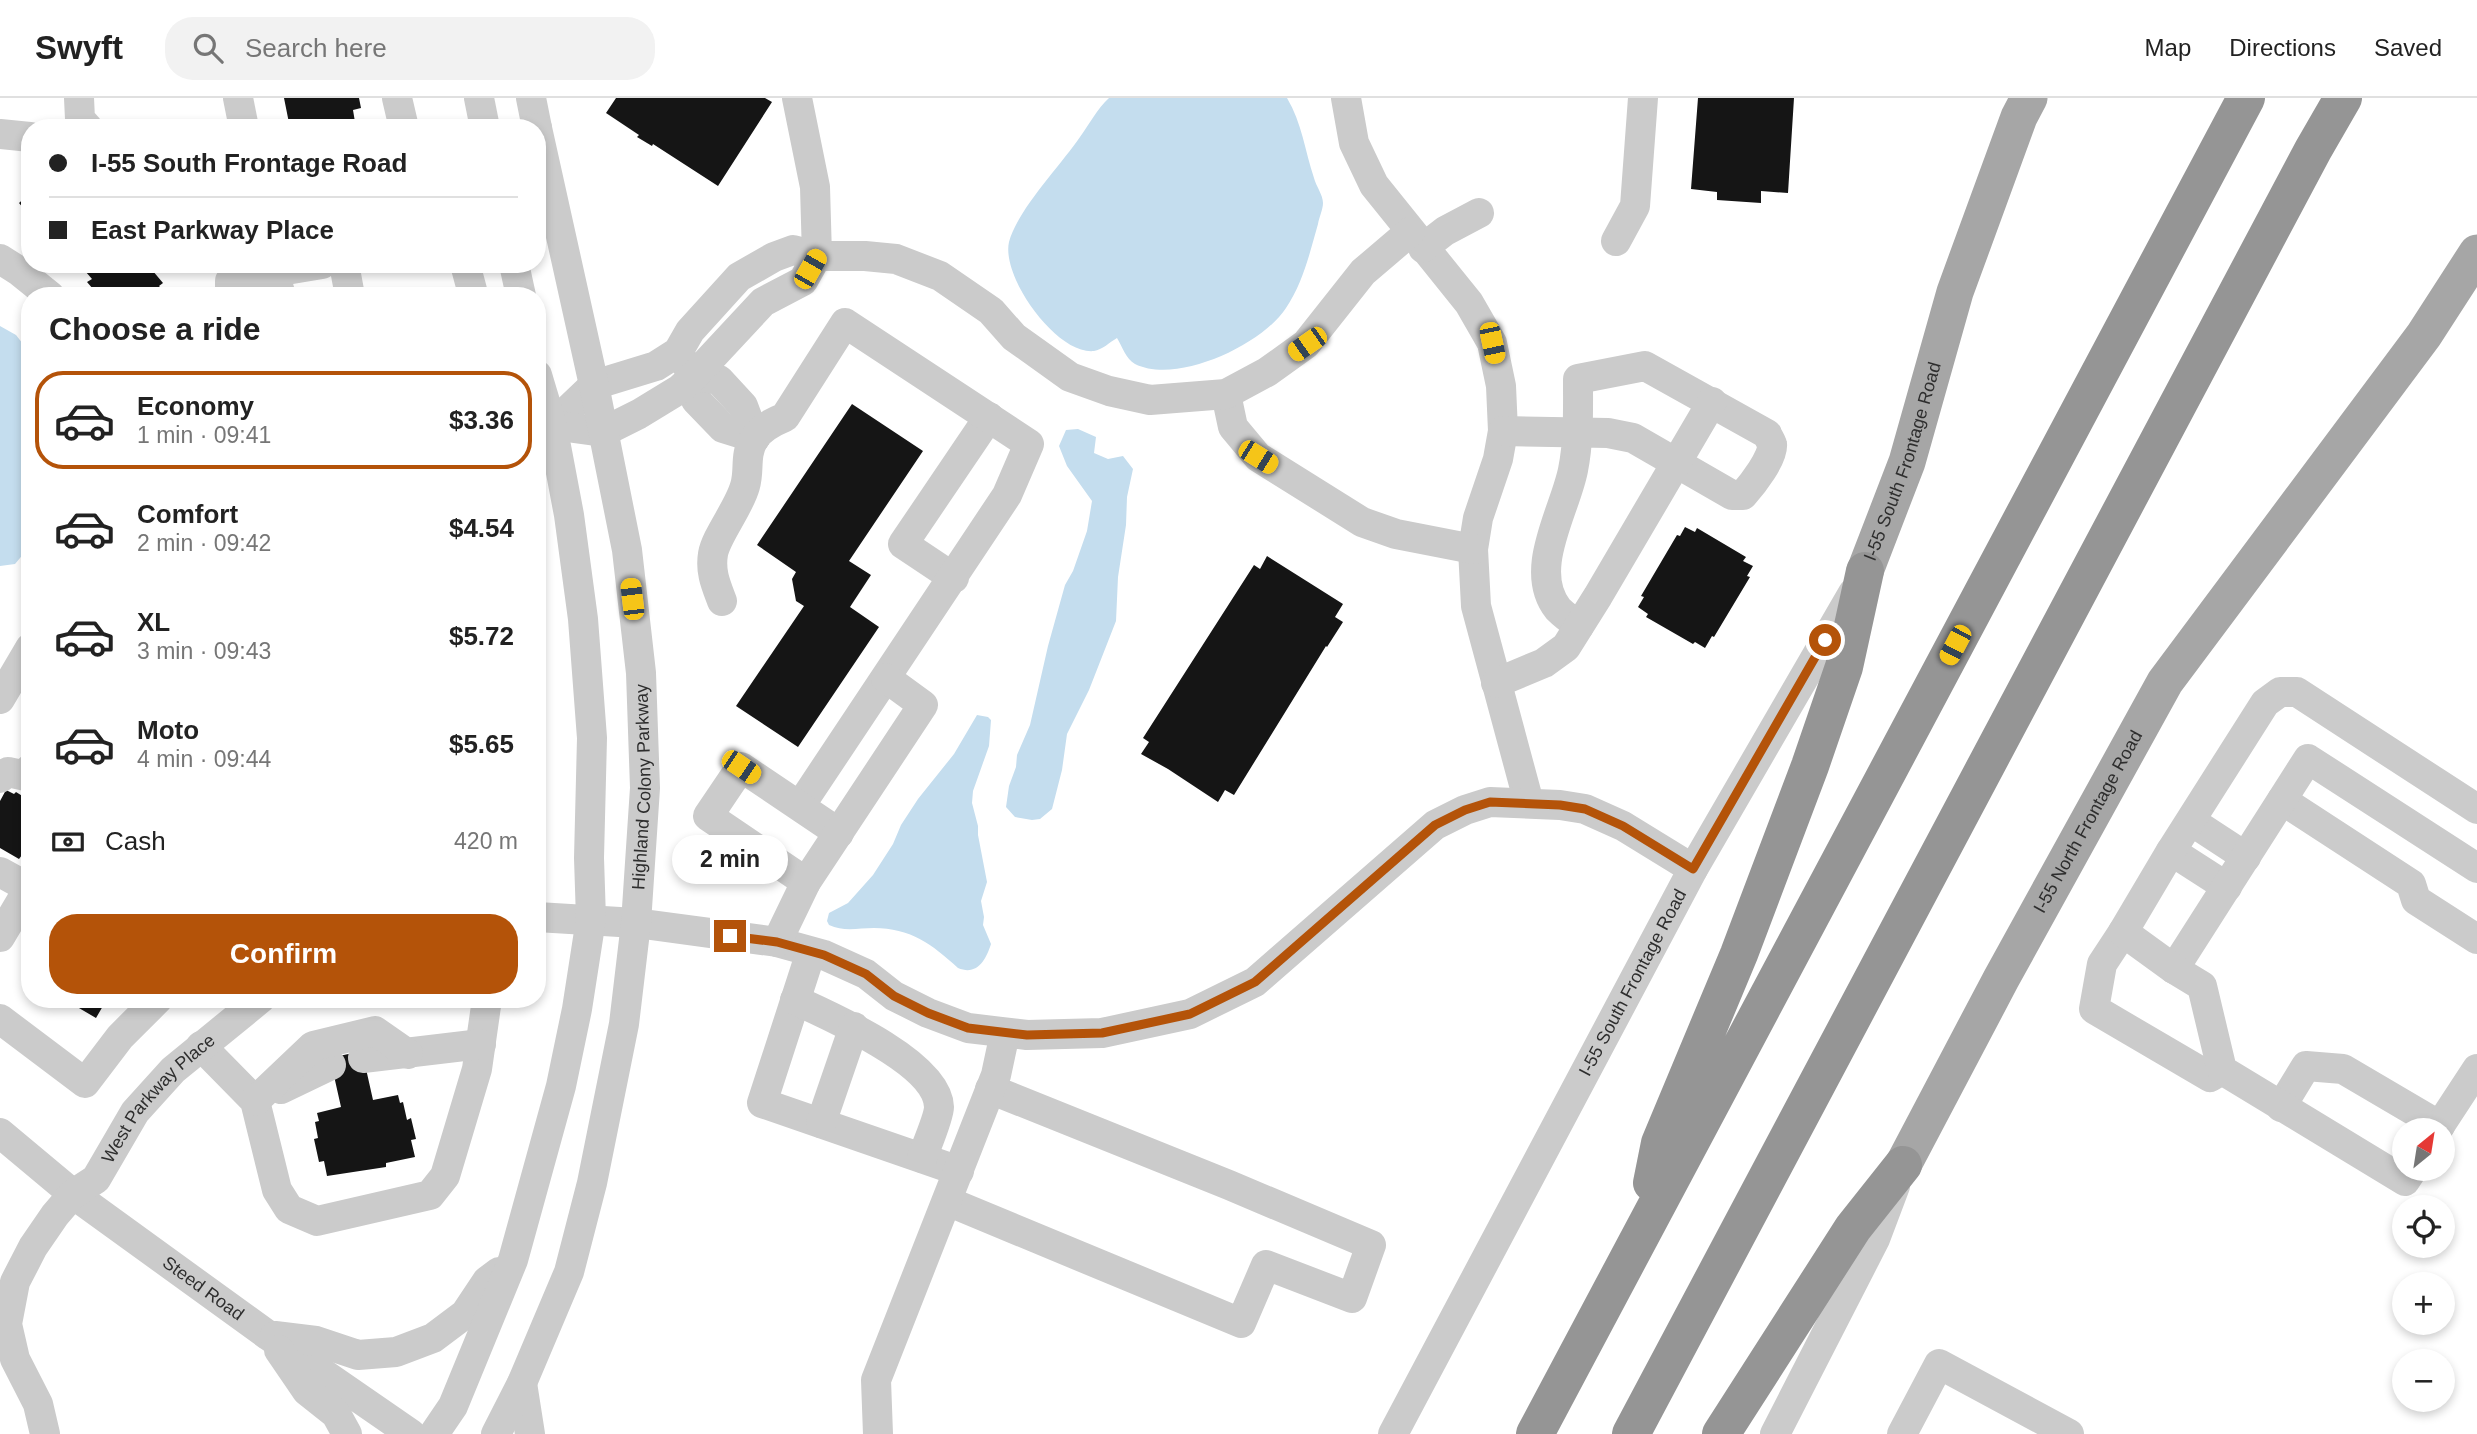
<!DOCTYPE html>
<html lang="en">
<head>
<meta charset="utf-8">
<style>
  :root { --surface:#fff; --page:#f2f2f2; --text:#222; --muted:#767676; --line:#e0e0e0; --accent:#b45309 }
  body { margin:0; font-family:Arial,sans-serif; background:var(--page); color:var(--text); height:100vh; display:flex; flex-direction:column; font-size:26px; white-space:nowrap }
  * { box-sizing:border-box; margin:0 }
  p { font-size:23px; color:var(--muted) }
  .icon { flex:none; width:38px; height:38px; fill:none; stroke:currentColor; stroke-width:2; stroke-linecap:round; stroke-linejoin:round }
  .map { position:relative; flex:1; overflow:hidden }
  .details { position:absolute; left:21px; top:189px; width:525px; height:721px; display:flex; flex-direction:column; background:var(--surface); border-radius:28px; box-shadow:0 4px 10px #0003 }
  .details>* { flex:none }
  .guide { position:absolute; left:21px; top:21px; width:525px; height:154px; border-radius:28px; box-shadow:0 4px 10px #0003; display:grid; align-content:center; height:154px; padding:0 28px; background:var(--surface) }
  .needle { width:46px; rotate:30deg }
  .buttons { position:absolute; left:2392px; top:1020px; display:grid; gap:14px }
  .buttons a { display:grid; place-items:center; width:63px; height:63px; border-radius:50%; background:var(--surface); box-shadow:0 4px 10px #0003; font-size:35px }
  .end { position:absolute; width:32px; height:32px; margin:-16px; border:9px solid #b45309; background:#fff; box-shadow:0 0 0 4px #fff }
  .from { border-radius:50% }
  .bubble { position:absolute; height:49px; border-radius:24px; background:var(--surface); box-shadow:0 4px 10px #0003; font-size:23px; font-weight:800; line-height:49px; text-align:center }
  .car { position:absolute; width:21px; height:42px; margin:-21px -10px; border-radius:9px; box-shadow:0 0 5px 2px #0007; background:linear-gradient(#f5c518 24%,#345 0 40%,#f5c518 0 76%,#345 0 86%,#f5c518 0) }
  .guide b { display:flex; align-items:center; gap:24px; height:66px; font-size:26px }
  .guide b+b { border-top:2px solid var(--line) }
  .guide i { width:18px; height:18px; background:var(--text) }
  ul { padding:0; list-style:none }
  li { display:flex; align-items:center; gap:21px; height:98px; margin:0 14px 10px; padding:0 14px; border:4px solid transparent; border-radius:28px }
  li div { flex:1 }
  li b { display:block; font-size:26px }
  li em { font-style:normal; font-weight:800 }
  li.on { border-color:var(--accent) }
  li>.icon { width:63px; height:63px; stroke-width:1.5 }
  h2 { padding:0 28px; font-size:32px; line-height:84px }
  .pay { display:flex; align-items:center; gap:18px; height:77px; padding:0 28px; font-size:26px }
  .pay p { margin-inline-start:auto }
  .primary-button { display:flex; gap:14px; margin-top:auto; padding:14px 28px }
  .primary-button a { flex:1; height:80px; border-radius:28px; background:var(--accent); color:#fff; font-size:28px; font-weight:800; line-height:80px; text-align:center }
  header { display:flex; align-items:center; gap:42px; box-sizing:border-box; height:98px; padding:0 35px; background:var(--surface); border-bottom:2px solid var(--line) }
  header strong { font-size:33px }
  nav { display:flex; gap:38px; margin-inline-start:auto; font-size:24px }
  .search { width:490px; height:63px; background:var(--page); display:flex; align-items:center; gap:18px; box-sizing:border-box; padding:0 24px; border-radius:28px; color:var(--muted); font-size:26px }
  .map>svg:first-child { display:block }
</style>
</head>
<body>
<header>
<strong>Swyft</strong>
<div class="search"><svg class="icon" aria-label="search" viewBox="0 0 24 24"><circle cx="10" cy="10" r="6"/><path d="M15 15l6 6"/></svg>Search here</div>
<nav><a>Map</a><a>Directions</a><a>Saved</a></nav>
</header>
<div class="map">
<svg width="2477" height="1336" viewBox="0 0 2477 1336">
  <rect width="100%" height="100%" fill="#fff"/>
  <path fill="#c4ddee" d="M1109,0H1287C1302,25 1305,53 1314,80C1316,88 1323,97 1323,105C1323,111 1319,120 1318,126C1310,154 1303,185 1286,210C1262,247 1177,287 1135,266C1126,261 1122,248 1117,240C1110,244 1102,252 1094,253C1057,257 1001,179 1009,144C1018,111 1061,67 1080,39C1090,25 1097,11 1109,0Z
    M0,228L16,237L30,255V448L15,466L0,468Z
    M1078,331L1096,339L1094,355L1108,361L1123,358L1133,371L1127,399L1126,427L1118,479L1116,523L1089,592L1067,636L1062,672L1052,711L1040,721L1032,722L1015,719L1006,709L1009,688L1016,669L1017,657L1030,627L1048,548L1065,487L1073,473L1087,433L1092,403L1067,368L1059,348L1066,332Z
    M977,617L988,619L991,622L989,648L973,693L972,705L978,728V737L987,784L981,803L984,819L983,827L991,846C986,862 977,878 958,870C932,846 910,830 874,830C858,830 844,834 829,827L827,823L829,815L848,805L873,777L893,746L901,727L918,701L954,656Z"/>
  <path fill="#151515" d="M284,0H359L361,10L353,12L356,30H290Z
    M616,0H765L772,4L718,88L653,46L652,48L637,39L639,37L606,15Z
    M1698,0H1794L1788,95L1761,93V105L1717,102V94L1691,91Z
    M30,95V118L19,105Z
    M79,166H147L163,185L159,188L168,198H99L87,184L92,181Z
    M852,306L923,353L849,463L871,477L850,509L879,529L798,649L736,608L804,508L796,503L792,481L796,474L757,447Z
    M1685,429L1695,434L1697,430L1746,459L1743,463L1753,468L1747,478L1750,479L1714,539L1712,538L1705,550L1695,544L1693,546L1646,519L1648,516L1638,509L1644,499L1641,498L1677,437L1680,438Z
    M1267,458L1343,506L1335,519L1343,524L1327,549L1326,548L1234,697L1225,692L1218,704L1168,671L1141,656L1149,644L1143,640L1254,467L1260,471Z
    M6,692L14,696L16,694L24,699L27,695L30,697V761L22,757L19,761L0,750V703Z
    M54,901H107L96,920L67,903L64,907Z
    M362,953L373,1002L398,997L400,1005L403,1004L407,1022L411,1020L416,1041L411,1042L415,1059L386,1065V1069L327,1078L324,1063L319,1064L314,1041L318,1040L315,1024L319,1023L317,1015L341,1009L330,960Z"/>
  <g fill="none" stroke-linecap="round" stroke-linejoin="round">
    <g stroke="#cbcbcb" stroke-width="30">
      <path d="M79,0L80,21L88,30"/>
      <path d="M238,0L244,30"/>
      <path d="M397,0L404,30"/>
      <path d="M479,0L485,30"/>
      <path d="M531,0L537,30"/>
      <path d="M1346,0L1354,45L1374,87L1469,205L1492,245L1501,288L1503,333L1498,361L1478,420L1473,451L1476,508L1529,705"/>
      <path d="M0,36L30,39"/>
      <path d="M1616,143L1635,108L1643,0"/>
      <path d="M1423,150L1445,133L1479,115"/>
      <path d="M0,161L19,173L50,198"/>
      <path d="M272,166L274,174L322,166"/>
      <path d="M344,166L350,198"/>
      <path d="M465,166L472,192L469,198"/>
      <path d="M514,166L521,198"/>
      <path d="M230,198V183L274,174L281,198"/>
      <path d="M686,266L694,278L696,302L723,330L755,340"/>
      <path d="M694,278L719,282L743,308L755,340"/>
      <path d="M1226,296L1233,329L1258,359L1362,424L1396,436L1473,451"/>
      <path d="M552,327L594,287L656,268L678,254L690,233L739,179L774,159L793,152L817,158H865L896,161L940,178L991,213L1014,239L1070,279L1109,293L1150,302L1226,296L1267,274L1306,246L1363,174L1410,134"/>
      <path d="M538,330L552,327L603,334L639,316L680,291L694,278L763,204L803,183L817,158L815,89L797,0"/>
      <path d="M1503,333L1608,335L1633,340L1732,397H1743C1752,387 1774,359 1772,346C1772,345 1767,337 1767,336L1645,268L1578,281C1578,311 1579,342 1573,372C1565,413 1527,472 1558,511C1564,517 1572,523 1579,528"/>
      <path d="M954,480L903,446L989,319"/>
      <path d="M722,503C716,487 710,474 713,456C716,438 739,410 745,388C750,372 744,358 754,341C761,330 773,324 785,319L845,225L1029,346L1007,397L800,708"/>
      <path d="M1496,585L1544,565L1566,549L1598,498L1712,304"/>
      <path d="M0,601L30,550"/>
      <path d="M0,680L8,674L26,678L30,671"/>
      <path d="M2282,702L2411,786L2416,802L2477,841"/>
      <path d="M2191,723L2246,759"/>
      <path d="M2171,753L2227,789"/>
      <path d="M0,774L29,790L0,839"/>
      <path d="M806,784L708,718L741,669L839,735"/>
      <path d="M537,819L636,825L777,844L824,857L866,876L894,898L928,915L968,930L1027,937L1102,935L1190,916L1255,884L1435,727L1465,712L1490,704L1560,707L1585,711L1623,728L1693,771"/>
      <path d="M2123,834L2102,866L2094,911L2210,979L2222,972"/>
      <path d="M777,844L806,784L923,607L886,580"/>
      <path d="M811,854L762,1005L959,1073"/>
      <path d="M2174,871L2308,661L2477,770"/>
      <path d="M795,902C830,918 938,965 939,1009C939,1019 926,1049 922,1060"/>
      <path d="M0,921L85,985L120,939L158,901"/>
      <path d="M201,948L255,1003L277,1092L289,1111L317,1123L430,1097L445,1078L477,971L487,901"/>
      <path d="M363,960L481,946"/>
      <path d="M281,991L331,967"/>
      <path d="M255,1003L313,948L375,933L408,956"/>
      <path d="M2281,1009L2306,968L2343,971L2440,1028"/>
      <path d="M821,1025L854,929"/>
      <path d="M2437,1032L2477,971"/>
      <path id="s1" d="M0,1035L73,1096L269,1238L411,1336"/>
      <path d="M2413,1071L2405,1083L2222,972L2202,888L2174,871L2123,834L2171,753L2265,605L2280,594H2297L2477,711"/>
      <path d="M947,1103L1241,1225L1266,1167L1352,1200L1371,1147L1229,1087L990,991"/>
      <path d="M275,1238L316,1243L358,1257L396,1254L433,1240L465,1216L487,1183L499,1174"/>
      <path d="M279,1252L307,1293L336,1316L347,1336"/>
      <path d="M522,1285L530,1336"/>
      <path id="s2" d="M45,1336L38,1306L15,1261L7,1226L15,1184L33,1149L55,1117L73,1096L96,1081L135,1014L173,972L260,901"/>
      <path d="M434,1336L453,1308L513,1162L561,988L577,911L591,821L589,760L592,640L583,521L569,417L552,327L537,277"/>
      <path id="s3" d="M496,1336L522,1285L569,1174L592,1085L624,926L636,825L645,690L641,575L627,452L594,287L537,30"/>
      <path d="M878,1336L876,1282L996,977L1005,935"/>
      <path id="s4" d="M1393,1336L1693,771L1853,495"/>
      <path d="M1775,1336L1875,1141L1895,1088"/>
      <path d="M1902,1336L1939,1266L2069,1336"/>
    </g>
    <g stroke="#a6a6a6" stroke-width="37">
      <path id="s5" d="M1865,473L1907,364L1955,194L2019,19L2029,0"/>
      <path id="s6" d="M1903,1067L2001,881L2165,584L2424,237L2477,155"/>
    </g>
    <path stroke="#959595" stroke-width="38" d="M1652,1085L1660,1045L1739,856L1810,668L1844,569L1865,473
      M1535,1336L2246,0
      M1631,1336L2313,52L2343,0
      M1721,1336L1853,1130L1903,1067"/>
  </g>
  <g fill="none" stroke-linecap="round" stroke-linejoin="round">
    <path stroke="#b45309" stroke-width="9" d="M730,838L777,844L824,857L866,876L894,898L928,915L968,930L1027,937L1102,935L1190,916L1255,884L1435,727L1465,712L1490,704L1560,707L1585,711L1623,728L1693,771L1825,542"/>
  </g>
  <g text-anchor="middle" stroke-width="7" stroke-linejoin="round" paint-order="stroke">
    <g font-size="18" fill="#2e2e2e" stroke="#fff">
      <text dy="6" stroke="none"><textPath href="#s5" startOffset="116">I-55 South Frontage Road</textPath></text>
      <text dy="6" stroke="none"><textPath href="#s3" startOffset="670">Highland Colony Parkway</textPath></text>
      <text dy="6" stroke="none"><textPath href="#s6" startOffset="390">I-55 North Frontage Road</textPath></text>
      <text dy="6" stroke="none"><textPath href="#s4" startOffset="511">I-55 South Frontage Road</textPath></text>
      <text dy="6" stroke="none"><textPath href="#s2" startOffset="396">West Parkway Place</textPath></text>
      <text dy="6" stroke="none"><textPath href="#s1" startOffset="256">Steed Road</textPath></text>
    </g>
  </g>
</svg>
<div class="buttons">
<a><svg class="needle" viewBox="-14 -14 28 28"><path d="M0-13l5 13h-10z" fill="#e53935"/><path d="M0 13l5-13h-10z" fill="#767676"/></svg></a>
<a><svg class="icon" aria-label="locate" viewBox="0 0 24 24"><circle cx="12" cy="12" r="6"/><path d="M12 2v4M12 18v4M2 12h4M18 12h4"/></svg></a>
<a>+</a>
<a>−</a>
</div>
<i class="end from" style="left:1825px;top:542px"></i>
<i class="end" style="left:730px;top:838px"></i>
<div class="bubble" style="left:672px;top:737px;width:116px">2 min</div>
<i class="car" style="left:810px;top:171px;rotate:30deg"></i>
<i class="car" style="left:1492px;top:245px;rotate:168deg"></i>
<i class="car" style="left:1307px;top:246px;rotate:235deg"></i>
<i class="car" style="left:1258px;top:359px;rotate:122deg"></i>
<i class="car" style="left:632px;top:501px;rotate:353deg"></i>
<i class="car" style="left:1955px;top:547px;rotate:208deg"></i>
<i class="car" style="left:741px;top:669px;rotate:124deg"></i>
<div class="guide">
<b><i class="from"></i>I-55 South Frontage Road</b>
<b><i></i>East Parkway Place</b>
</div>
<section class="details">
<h2>Choose a ride</h2>
<ul>
<li class="on"><svg class="icon" aria-label="car" viewBox="0 0 24 24"><path d="M5 17H2v-5l4-1 3-4h7l3 4 3 1v5h-3M9 17h6M6 11h13"/><circle cx="7" cy="17" r="2"/><circle cx="17" cy="17" r="2"/></svg><div><b>Economy</b><p>1 min · 09:41</p></div><em>$3.36</em></li>
<li><svg class="icon" aria-label="car" viewBox="0 0 24 24"><path d="M5 17H2v-5l4-1 3-4h7l3 4 3 1v5h-3M9 17h6M6 11h13"/><circle cx="7" cy="17" r="2"/><circle cx="17" cy="17" r="2"/></svg><div><b>Comfort</b><p>2 min · 09:42</p></div><em>$4.54</em></li>
<li><svg class="icon" aria-label="car" viewBox="0 0 24 24"><path d="M5 17H2v-5l4-1 3-4h7l3 4 3 1v5h-3M9 17h6M6 11h13"/><circle cx="7" cy="17" r="2"/><circle cx="17" cy="17" r="2"/></svg><div><b>XL</b><p>3 min · 09:43</p></div><em>$5.72</em></li>
<li><svg class="icon" aria-label="car" viewBox="0 0 24 24"><path d="M5 17H2v-5l4-1 3-4h7l3 4 3 1v5h-3M9 17h6M6 11h13"/><circle cx="7" cy="17" r="2"/><circle cx="17" cy="17" r="2"/></svg><div><b>Moto</b><p>4 min · 09:44</p></div><em>$5.65</em></li>
</ul>
<div class="pay"><svg class="icon" aria-label="cash" viewBox="0 0 24 24"><path d="M3 7h18v10H3z"/><circle cx="12" cy="12" r="2"/></svg>Cash<p>420 m</p></div>
<div class="primary-button"><a>Confirm</a></div>
</section>
</div>
</body>
</html>
